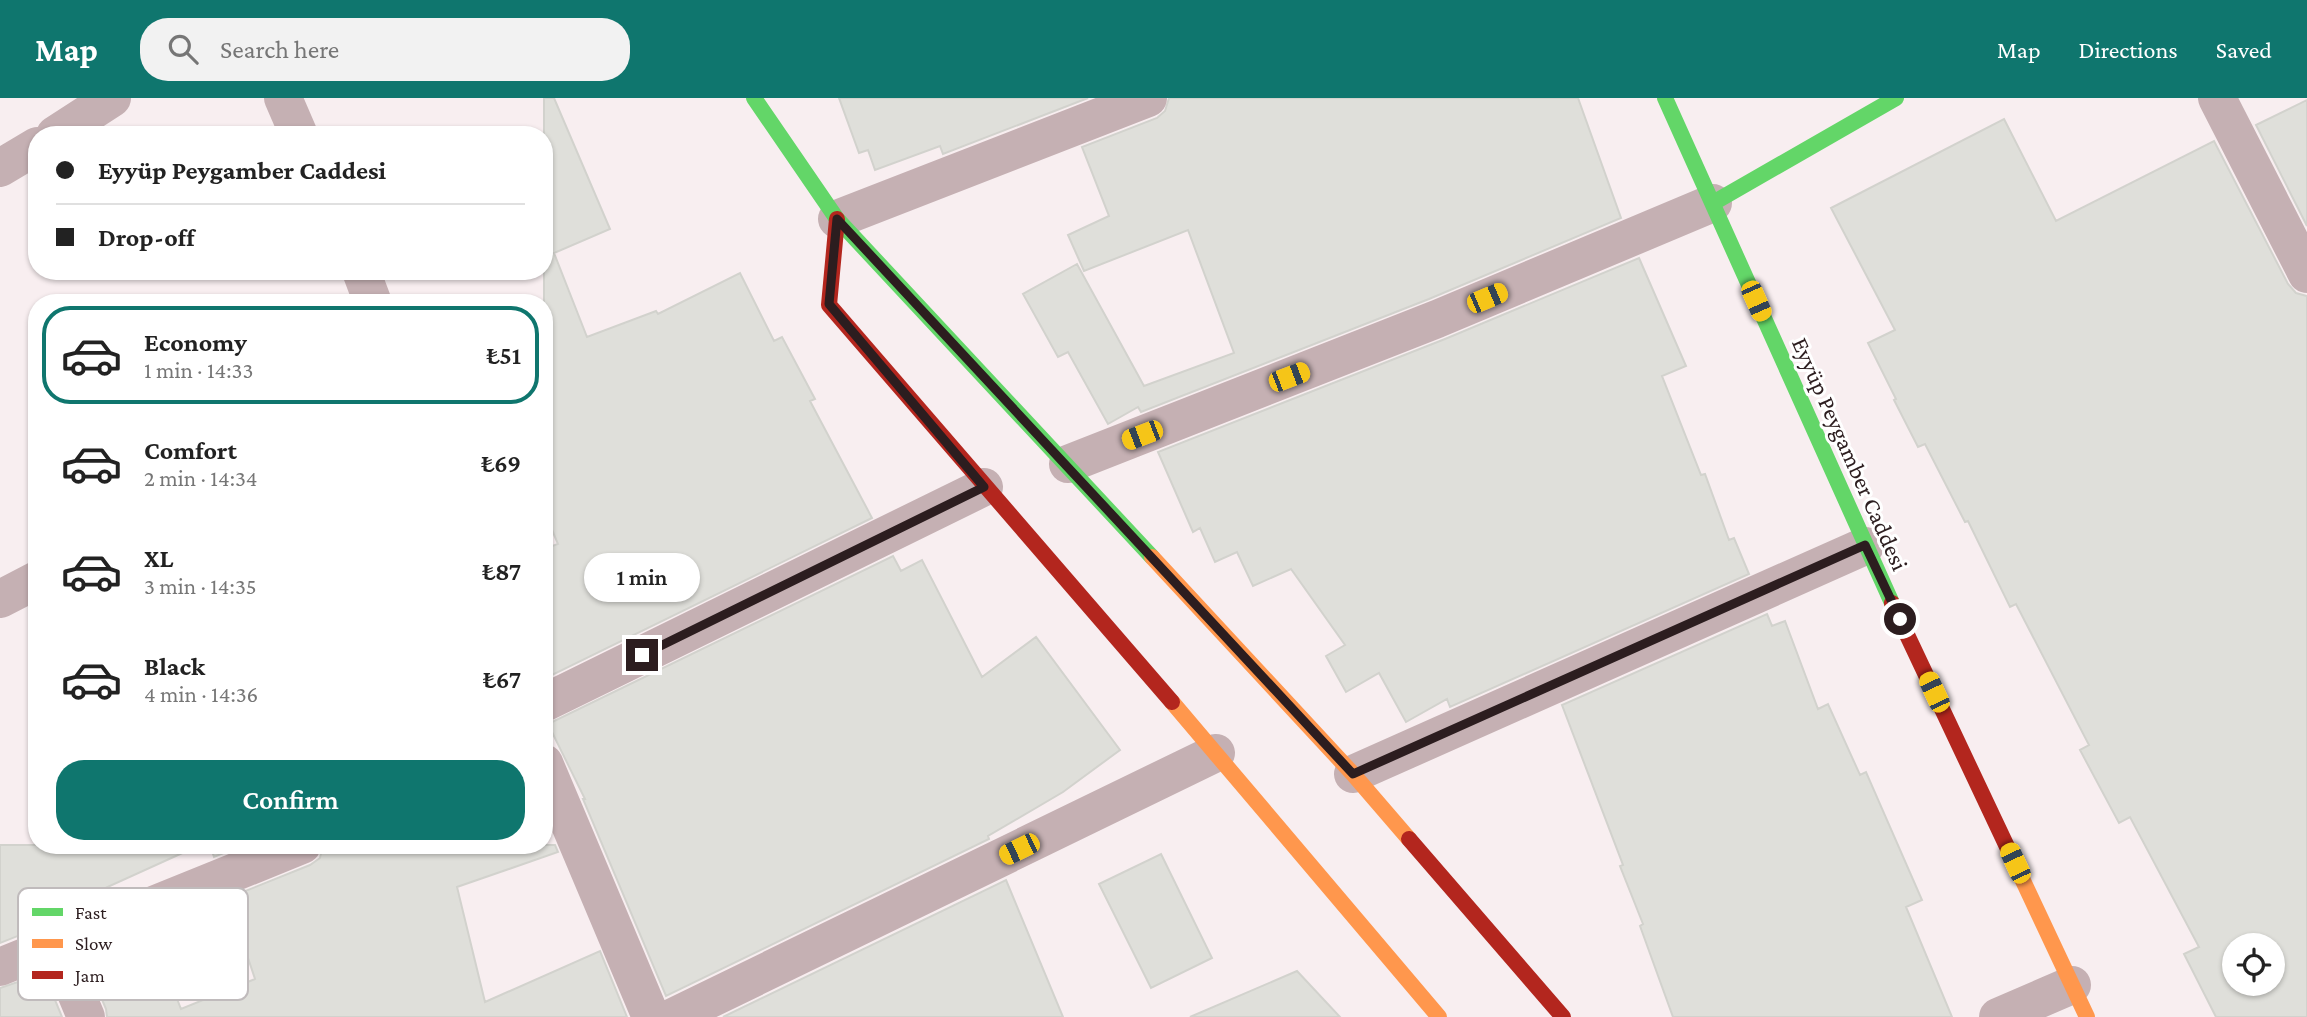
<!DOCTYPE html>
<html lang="en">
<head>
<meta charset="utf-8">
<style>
  :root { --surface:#fff; --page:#f2f2f2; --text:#222; --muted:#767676; --line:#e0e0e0; --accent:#0f766e }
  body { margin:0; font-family:"Crimson Pro",serif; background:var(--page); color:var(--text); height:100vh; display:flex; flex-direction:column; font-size:26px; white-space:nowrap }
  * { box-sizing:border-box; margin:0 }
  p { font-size:23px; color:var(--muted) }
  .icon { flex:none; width:38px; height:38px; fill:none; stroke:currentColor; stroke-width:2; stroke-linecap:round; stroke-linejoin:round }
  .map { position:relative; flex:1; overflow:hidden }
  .details { position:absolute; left:28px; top:196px; width:525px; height:560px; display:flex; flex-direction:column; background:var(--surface); border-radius:28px; box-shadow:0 2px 5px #0004 }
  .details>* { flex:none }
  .hud { position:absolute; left:28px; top:28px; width:525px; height:154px; border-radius:28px; box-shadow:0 2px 5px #0004; display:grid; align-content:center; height:154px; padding:0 28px; background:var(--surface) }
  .buttons { position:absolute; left:2222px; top:835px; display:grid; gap:14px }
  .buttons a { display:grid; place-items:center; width:63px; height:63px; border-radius:50%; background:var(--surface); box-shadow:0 2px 5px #0004; font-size:35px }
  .end { position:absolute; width:32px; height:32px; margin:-16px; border:9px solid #2c1d1f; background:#fff; box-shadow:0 0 0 4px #fff }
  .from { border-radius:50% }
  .bubble { position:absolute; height:49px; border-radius:24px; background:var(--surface); box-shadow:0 2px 5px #0004; font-size:23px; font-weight:600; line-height:49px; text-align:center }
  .car { position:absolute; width:21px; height:42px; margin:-21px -10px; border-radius:9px; box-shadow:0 0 5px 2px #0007; background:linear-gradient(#f5c518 24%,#345 0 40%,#f5c518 0 76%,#345 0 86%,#f5c518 0) }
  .hud b { display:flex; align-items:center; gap:24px; height:66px; font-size:26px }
  .hud b+b { border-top:2px solid var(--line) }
  .hud i { width:18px; height:18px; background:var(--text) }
  ul { padding:12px 0 0; list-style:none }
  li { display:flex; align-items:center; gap:21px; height:98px; margin:0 14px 10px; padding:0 14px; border:4px solid transparent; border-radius:28px }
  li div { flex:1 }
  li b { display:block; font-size:26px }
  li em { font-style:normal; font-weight:600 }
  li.current { border-color:var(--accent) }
  li>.icon { width:63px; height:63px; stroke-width:1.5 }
  .primary-button { display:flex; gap:14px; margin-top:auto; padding:14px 28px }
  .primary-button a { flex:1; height:80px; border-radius:28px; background:var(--accent); color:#fff; font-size:28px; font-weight:600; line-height:80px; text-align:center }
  header { display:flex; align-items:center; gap:42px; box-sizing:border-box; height:98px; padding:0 35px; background:var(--accent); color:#fff }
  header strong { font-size:33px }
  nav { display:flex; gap:38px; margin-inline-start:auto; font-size:24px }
  .search { width:490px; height:63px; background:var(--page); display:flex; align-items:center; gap:18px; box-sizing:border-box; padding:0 24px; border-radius:28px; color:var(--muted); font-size:26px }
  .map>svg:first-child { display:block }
</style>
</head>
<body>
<header>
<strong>Map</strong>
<div class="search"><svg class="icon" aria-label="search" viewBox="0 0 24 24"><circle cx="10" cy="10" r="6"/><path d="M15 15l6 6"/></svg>Search here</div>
<nav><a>Map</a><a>Directions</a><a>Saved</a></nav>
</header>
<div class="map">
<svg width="2307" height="919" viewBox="0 0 2307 919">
  <rect width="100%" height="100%" fill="#f8eef0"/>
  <path fill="#dfdfda" stroke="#d2d2cd" stroke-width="2" fill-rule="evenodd" d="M544,0H554L610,131L554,155L587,239L656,213L658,216L740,175L774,243L782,239L815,301L810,303L872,420L544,581V451L558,446L544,413Z
    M839,0H1088L943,56L940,48L875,72L868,52L859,55Z
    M1169,0H1578L1621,120L1429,201L1141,314L1138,309L1108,326L1068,254L1058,259L1023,196L1077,166L1144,288L1234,255L1188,132L1084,173L1068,137L1109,118L1082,49L1157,20L1165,13Z
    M2307,2V128L2256,27Z
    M2004,21L2056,123L2214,43L2288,186L2296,195L2307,198V919H2216L2184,856L2199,849L2130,719L2119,725L2080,652L2089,647L2016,506L2010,509L1968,423L1965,424L1925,346L1918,349L1894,302L1896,301L1868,245L1895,232L1831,110ZM2235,847H2273V886H2235Z
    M1639,160L1686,268L1662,278L1701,377L1705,376L1729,442L1734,440L1749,476L1450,609L1447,601L1406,624L1379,575L1346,594L1326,558L1345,547L1291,471L1253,488L1237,454L1215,464L1200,430L1193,434L1158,354L1445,241Z
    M893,458L901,473L922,462L982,579L1036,539L1120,652L1063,694L988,738L989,741L666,898L583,701H585L548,626Z
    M1767,516L1772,528L1785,523L1818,611L1828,606L1860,677L1866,674L1922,802L1906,809L1952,919H1673L1640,828L1643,826L1620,768L1623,767L1562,607Z
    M0,747H200L92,796L96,807L0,845Z
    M210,747H243L214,759Z
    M323,747H555L558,754L457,789L485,904L600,853L627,919H107L106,911L84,858L113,847L130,888L166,873L181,911L255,881L228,800L310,767L320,760Z
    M1161,756L1212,860L1151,890L1099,786Z
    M1006,782L1063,919H723Z
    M1297,873L1340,919H1190Z
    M44,875L62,919H0V890Z"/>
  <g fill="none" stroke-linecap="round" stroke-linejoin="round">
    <path stroke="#c5b0b3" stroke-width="38" d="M283,0L299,37
      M2217,0L2307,176
      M55,37L112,0
      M0,70L37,48
      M837,121L1148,0
      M361,173L373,205
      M1068,366L1437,221L1713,105
      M0,501L37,482
      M544,605L984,389
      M544,665L651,919
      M1353,676L1865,448
      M56,847L86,919
      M0,869L302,747
      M673,919L1216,655
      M1998,919L2072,887"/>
    <path stroke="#63d668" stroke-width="16" d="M754,0L837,121L1152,459
      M1665,0L1892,505
      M1713,105L1896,0"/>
    <path stroke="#ff974d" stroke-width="16" d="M1152,459L1353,676L1409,741
      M1172,604L1439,919
      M2010,755L2087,919"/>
    <path stroke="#b3261e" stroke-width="16" d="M837,121L829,207L1172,604
      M1892,505L2010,755
      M1409,741L1563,919"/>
  </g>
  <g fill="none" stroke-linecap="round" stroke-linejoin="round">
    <path stroke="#2c1d1f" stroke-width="9" d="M642,557L984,389L829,206L837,121L1353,676L1865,447L1900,521"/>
  </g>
  <g text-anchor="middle" stroke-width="6" stroke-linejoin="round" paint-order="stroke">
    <g font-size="24" fill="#2c1d1f" stroke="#fff">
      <text transform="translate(1850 356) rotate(66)" y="8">Eyyüp Peygamber Caddesi</text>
    </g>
  </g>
  <rect x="18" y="790" width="230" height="112" rx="10" fill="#fff" stroke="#c0bbbc" stroke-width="2"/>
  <rect x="32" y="810" width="31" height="8" fill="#63d668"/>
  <rect x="32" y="841" width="31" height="9" fill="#ff974d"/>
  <rect x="32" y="873" width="31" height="8" fill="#b3261e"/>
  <g font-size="19" fill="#2c1d1f">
    <text x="75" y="821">Fast</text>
    <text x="75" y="852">Slow</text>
    <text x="75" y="884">Jam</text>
  </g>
</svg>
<div class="buttons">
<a><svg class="icon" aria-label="locate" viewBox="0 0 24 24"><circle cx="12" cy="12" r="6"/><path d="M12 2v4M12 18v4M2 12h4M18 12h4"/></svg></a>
</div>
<i class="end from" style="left:1900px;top:521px"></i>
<i class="end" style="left:642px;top:557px"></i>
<div class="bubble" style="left:584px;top:455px;width:116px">1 min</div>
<i class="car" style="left:1487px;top:200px;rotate:67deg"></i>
<i class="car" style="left:1756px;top:203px;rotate:156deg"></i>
<i class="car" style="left:1289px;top:279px;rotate:69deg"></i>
<i class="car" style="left:1142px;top:337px;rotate:249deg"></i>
<i class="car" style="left:1934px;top:594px;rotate:335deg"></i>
<i class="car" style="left:1019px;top:751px;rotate:244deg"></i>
<i class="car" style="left:2015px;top:765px;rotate:335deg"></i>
<div class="hud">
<b><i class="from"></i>Eyyüp Peygamber Caddesi</b>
<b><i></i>Drop-off</b>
</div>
<section class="details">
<ul>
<li class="current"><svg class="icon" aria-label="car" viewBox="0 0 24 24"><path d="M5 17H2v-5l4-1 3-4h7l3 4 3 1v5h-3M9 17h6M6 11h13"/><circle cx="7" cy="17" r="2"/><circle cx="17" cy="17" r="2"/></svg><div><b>Economy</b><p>1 min · 14:33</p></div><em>₺51</em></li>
<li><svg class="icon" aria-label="car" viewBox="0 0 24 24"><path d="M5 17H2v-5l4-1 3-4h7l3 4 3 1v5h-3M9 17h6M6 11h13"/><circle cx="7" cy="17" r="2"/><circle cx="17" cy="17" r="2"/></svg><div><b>Comfort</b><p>2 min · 14:34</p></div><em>₺69</em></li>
<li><svg class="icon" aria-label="car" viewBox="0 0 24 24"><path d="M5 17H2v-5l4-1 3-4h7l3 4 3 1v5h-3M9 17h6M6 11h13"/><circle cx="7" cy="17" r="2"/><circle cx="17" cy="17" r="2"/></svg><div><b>XL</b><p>3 min · 14:35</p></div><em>₺87</em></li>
<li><svg class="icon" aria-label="car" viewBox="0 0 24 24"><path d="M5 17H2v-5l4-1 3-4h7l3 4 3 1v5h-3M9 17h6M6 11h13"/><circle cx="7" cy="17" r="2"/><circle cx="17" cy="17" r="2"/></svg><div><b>Black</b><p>4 min · 14:36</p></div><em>₺67</em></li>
</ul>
<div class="primary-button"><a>Confirm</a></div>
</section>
</div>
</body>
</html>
